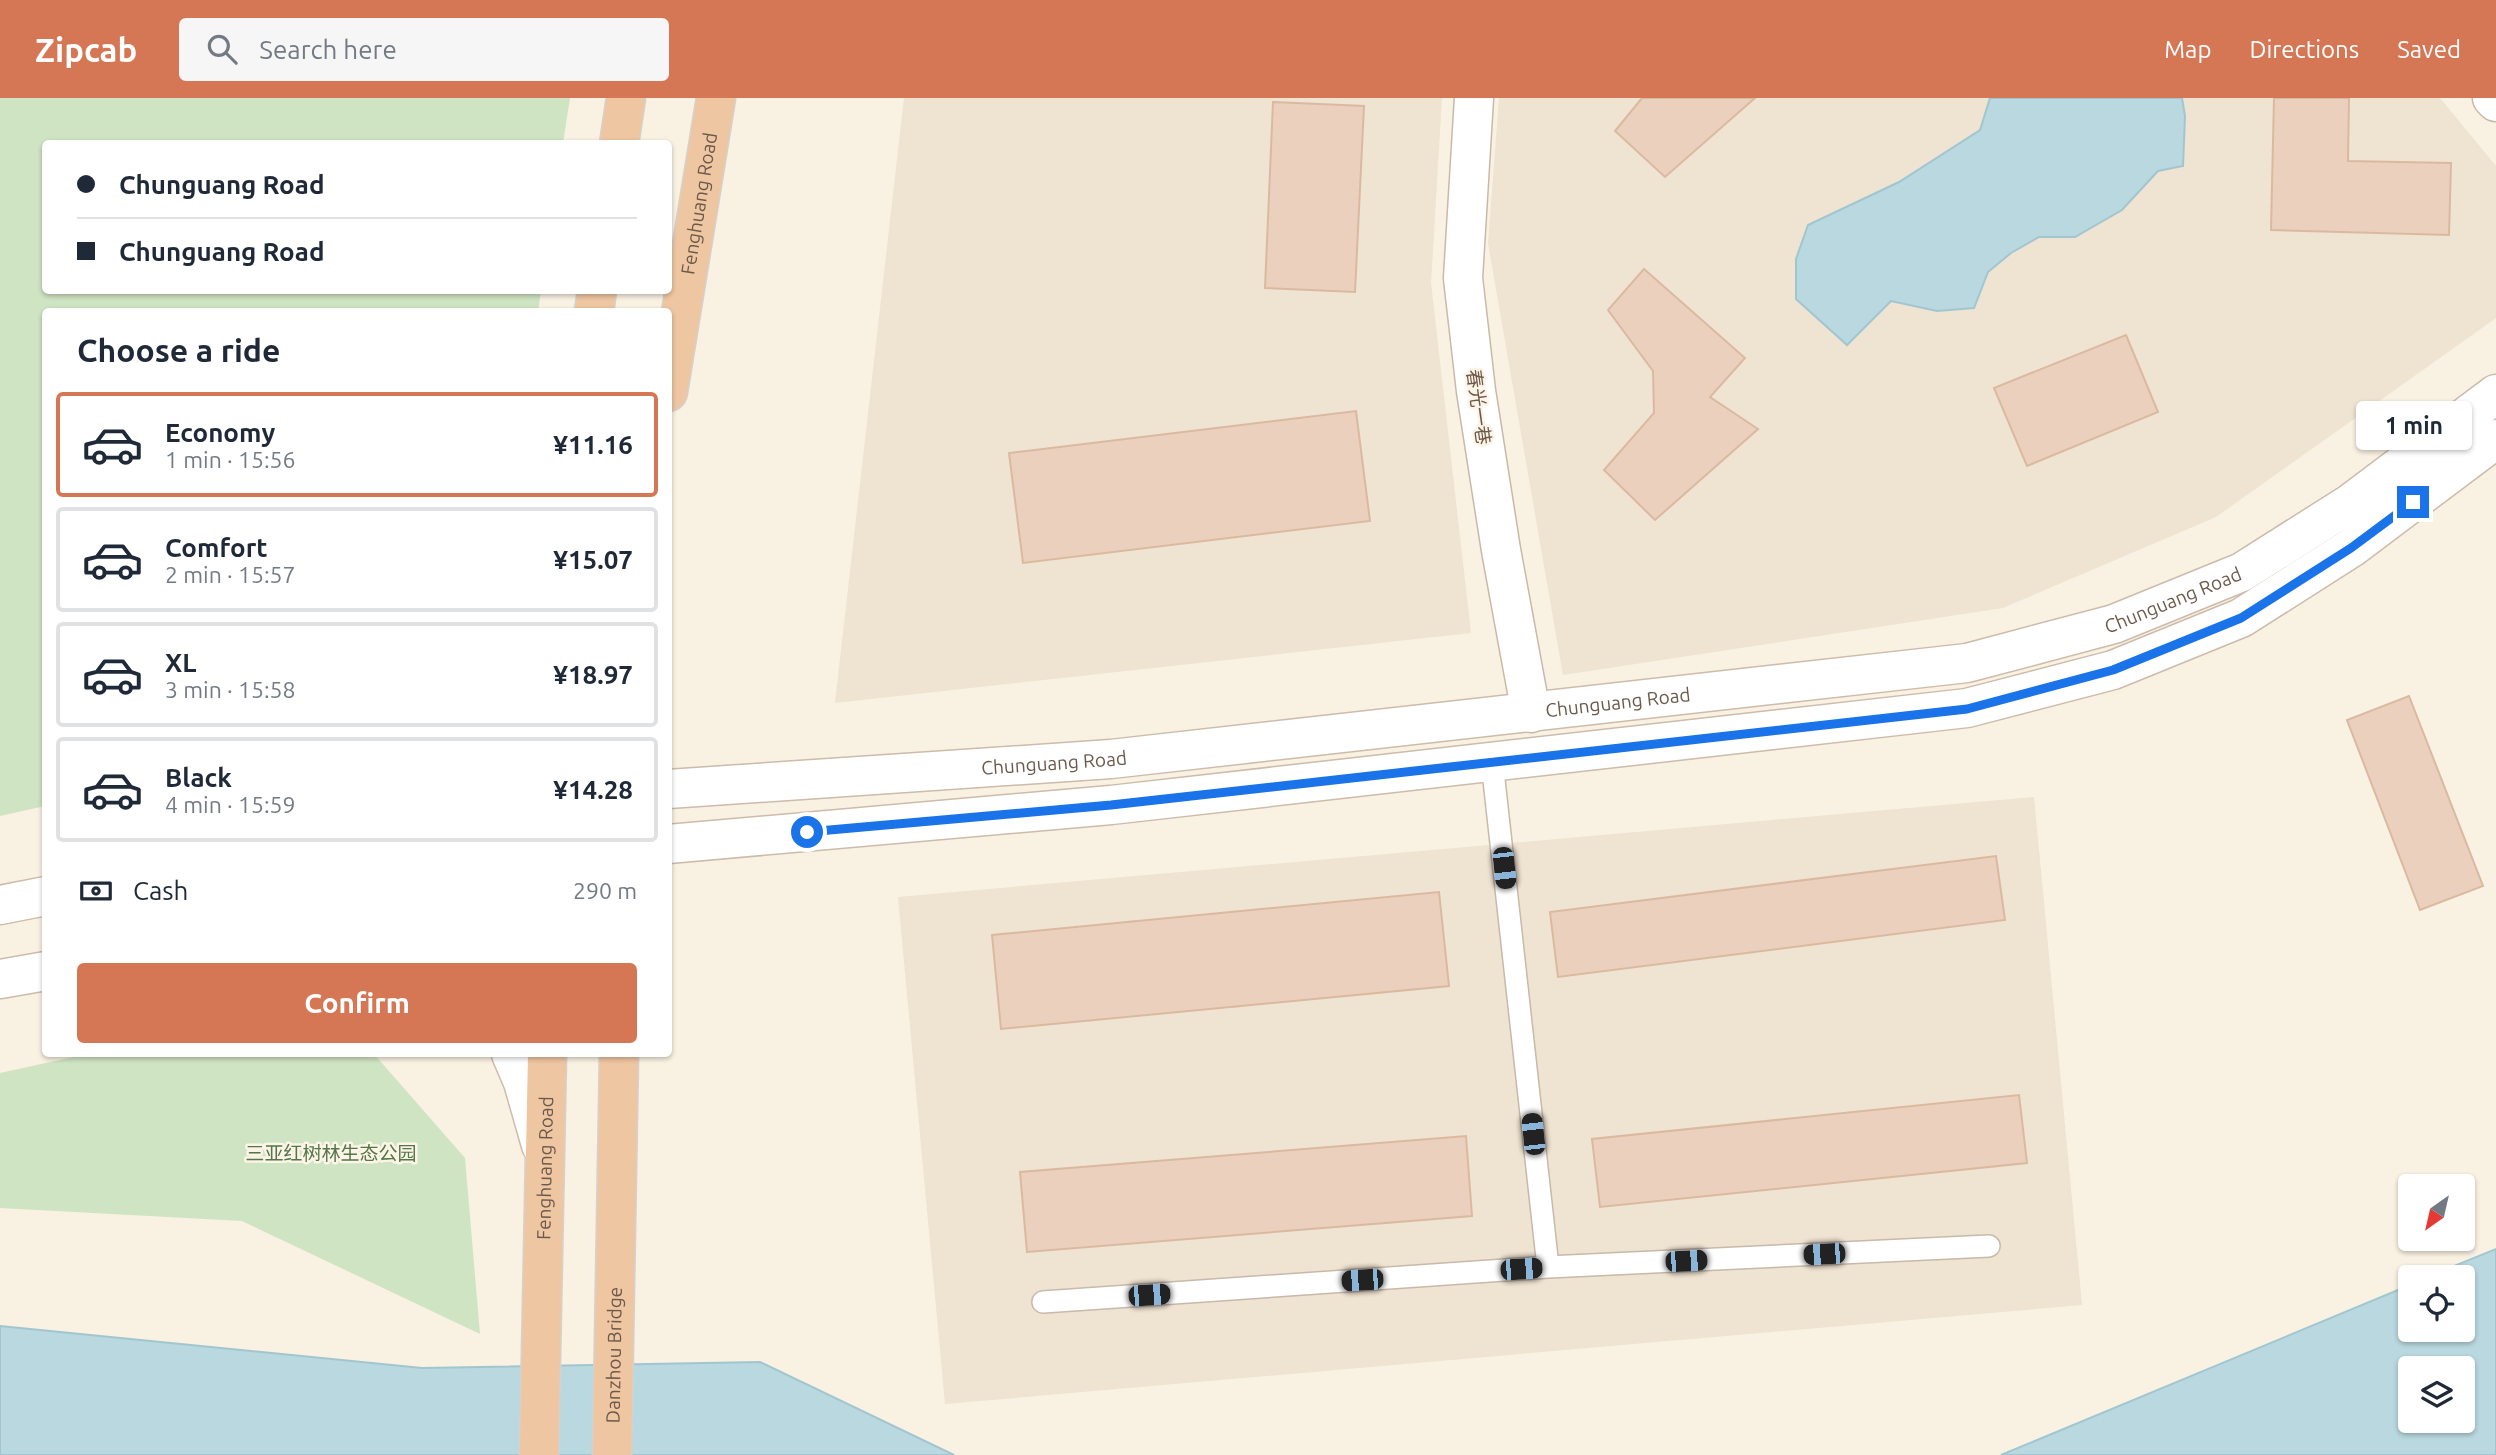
<!DOCTYPE html>
<html lang="en">
<head>
<meta charset="utf-8">
<style>
  :root { --surface:#fff; --page:#f6f6f7; --text:#1f2937; --muted:#747a83; --line:#e0e1e3; --accent:#d57755 }
  body { margin:0; font-family:Ubuntu,"Noto Sans SC",sans-serif; background:var(--page); color:var(--text); height:100vh; display:flex; flex-direction:column; font-size:26px; white-space:nowrap }
  * { box-sizing:border-box; margin:0 }
  p { font-size:23px; color:var(--muted) }
  .icon { flex:none; width:38px; height:38px; fill:none; stroke:currentColor; stroke-width:2; stroke-linecap:round; stroke-linejoin:round }
  .map { position:relative; flex:1; overflow:hidden }
  .side { position:absolute; left:42px; top:210px; width:630px; height:749px; display:flex; flex-direction:column; background:var(--surface); border-radius:7px; box-shadow:0 2px 5px #0004 }
  .side>* { flex:none }
  .top-card { position:absolute; left:42px; top:42px; width:630px; height:154px; border-radius:7px; box-shadow:0 2px 5px #0004; display:grid; align-content:center; height:154px; padding:0 35px; background:var(--surface) }
  .needle { width:46px; rotate:214deg }
  .buttons { position:absolute; left:2398px; top:1076px; display:grid; gap:14px }
  .buttons a { display:grid; place-items:center; width:77px; height:77px; border-radius:7px; background:var(--surface); box-shadow:0 2px 5px #0004; font-size:35px }
  .end { position:absolute; width:32px; height:32px; margin:-16px; border:9px solid #1a73e8; background:#fff; box-shadow:0 0 0 4px #fff }
  .from { border-radius:50% }
  .bubble { position:absolute; height:49px; border-radius:7px; background:var(--surface); box-shadow:0 2px 5px #0004; font-size:23px; font-weight:700; line-height:49px; text-align:center }
  .car { position:absolute; width:21px; height:42px; margin:-21px -10px; border-radius:9px; box-shadow:0 0 5px 2px #0007; background:linear-gradient(#222 24%,#8ab4d8 0 40%,#222 0 76%,#8ab4d8 0 86%,#222 0) }
  .top-card b { display:flex; align-items:center; gap:24px; height:66px; font-size:26px }
  .top-card b+b { border-top:2px solid var(--line) }
  .top-card i { width:18px; height:18px; background:var(--text) }
  ul { padding:0; list-style:none }
  li { display:flex; align-items:center; gap:21px; height:105px; margin:0 14px 10px; padding:0 21px; border:4px solid var(--line); border-radius:7px }
  li div { flex:1 }
  li b { display:block; font-size:26px }
  li em { font-style:normal; font-weight:700 }
  li.active { border-color:var(--accent) }
  li>.icon { width:63px; height:63px; stroke-width:1.5 }
  h2 { padding:0 35px; font-size:32px; line-height:84px }
  .pay { display:flex; align-items:center; gap:18px; height:77px; padding:0 35px; font-size:26px }
  .pay p { margin-inline-start:auto }
  .primary-button { display:flex; gap:14px; margin-top:auto; padding:14px 35px }
  .primary-button a { flex:1; height:80px; border-radius:7px; background:var(--accent); color:#fff; font-size:28px; font-weight:700; line-height:80px; text-align:center }
  header { display:flex; align-items:center; gap:42px; box-sizing:border-box; height:98px; padding:0 35px; background:var(--accent); color:#fff }
  header strong { font-size:33px }
  nav { display:flex; gap:38px; margin-inline-start:auto; font-size:24px }
  .search { width:490px; height:63px; background:var(--page); display:flex; align-items:center; gap:18px; box-sizing:border-box; padding:0 24px; border-radius:7px; color:var(--muted); font-size:26px }
  .map>svg:first-child { display:block }
</style>
</head>
<body>
<header>
<strong>Zipcab</strong>
<div class="search"><svg class="icon" aria-label="search" viewBox="0 0 24 24"><circle cx="10" cy="10" r="6"/><path d="M15 15l6 6"/></svg>Search here</div>
<nav><a>Map</a><a>Directions</a><a>Saved</a></nav>
</header>
<div class="map">
<svg width="2496" height="1357" viewBox="0 0 2496 1357">
  <rect width="100%" height="100%" fill="#f9f1e2"/>
  <path fill="#efe3d1" d="M904,0H1442L1431,185L1471,535L835,605Z
    M1499,0H2440L2496,68V220L2216,419L2003,510L1563,577L1488,145Z
    M2034,699L2082,1207L945,1306L898,799Z"/>
  <path fill="#cfe4c3" d="M0,0H570L563,45L46,46V192L541,193L538,214H46L45,708L0,718Z
    M87,956H374L465,1060L480,1236L242,1123L0,1110V975Z"/>
  <path fill="#b9d8df" stroke="#a1c6d0" stroke-width="2" fill-rule="evenodd" d="M1990,0H2182L2185,18L2183,68L2158,73L2122,112L2075,139H2039L2011,155L1988,174L1974,210L1937,213L1891,203L1847,247L1796,201V161L1808,127L1899,84L1980,32Z
    M2496,1151V1357H2001L2410,1187V1232H2462V1180L2427,1179ZM2410,1270H2462V1323H2410Z
    M0,1228L422,1270L760,1264L954,1357H0Z"/>
  <path fill="#ebd1bd" stroke="#dbb9a0" stroke-width="2" d="M1642,0H1755L1665,79L1615,33Z
    M2274,0H2349L2348,63L2451,65L2449,137L2271,132Z
    M1273,4L1364,8L1355,194L1265,190Z
    M1644,171L1745,260L1710,299L1758,331L1655,422L1604,372L1654,315L1653,273L1608,212Z
    M2126,237L2158,314L2027,368L1994,290Z
    M1356,313L1370,423L1023,465L1009,355Z
    M2409,598L2483,788L2420,812L2347,622Z
    M1996,758L2005,822L1558,879L1550,814Z
    M1439,794L1449,888L1001,931L992,837Z
    M2019,997L2027,1065L1600,1109L1592,1041Z
    M1466,1038L1472,1118L1027,1154L1020,1074Z"/>
  <g fill="none" stroke-linecap="round" stroke-linejoin="round">
    <g stroke="#c8b9ab" stroke-width="24">
      <path id="service" d="M1492,664L1548,1169
        M1043,1204L1548,1169L1989,1148"/>
    </g>
    <g stroke="#c8b9ab" stroke-width="41">
      <path id="minor" d="M1474,0L1463,180L1476,293L1501,452L1531,615
        M2492,0L2496,4"/>
    </g>
    <g stroke="#cdbbab" stroke-width="41">
      <g id="secondary">
        <path id="s1" d="M668,691L1111,661L1967,565L2114,526L2242,474L2351,405L2496,296"/>
        <path d="M668,746L1111,707L1967,610L2113,572L2241,520L2351,450L2496,341"/>
        <path d="M0,807L46,798"/>
        <path d="M0,881L46,873"/>
        <path d="M511,956L523,984L541,1047"/>
      </g>
    </g>
    <g stroke="#d6d1cd" stroke-width="41">
      <g id="trunk">
        <path d="M619,46L626,0"/>
        <path d="M594,214L597,192"/>
        <path id="s2" d="M668,294L716,0"/>
        <path id="s3" d="M539,1357L547,956"/>
        <path id="s4" d="M612,1357L619,956"/>
      </g>
    </g>
    <use href="#service" stroke="#fff" stroke-width="21"/>
    <use href="#minor" stroke="#fff" stroke-width="38"/>
    <use href="#secondary" stroke="#fff" stroke-width="38"/>
    <use href="#trunk" stroke="#eec6a1" stroke-width="38"/>
  </g>
  <g fill="none" stroke-linecap="round" stroke-linejoin="round">
    <path stroke="#1a73e8" stroke-width="9" d="M807,734L1111,707L1967,611L2113,572L2241,520L2351,450L2413,404"/>
  </g>
  <g text-anchor="middle" stroke-width="5" stroke-linejoin="round" paint-order="stroke">
    <g font-size="19" fill="#6d594c" stroke="#fcf5e7">
      <text dy="7" stroke="none"><textPath href="#s2" startOffset="191">Fenghuang Road</textPath></text>
      <text transform="translate(1479 309) rotate(82)" y="7">春光一巷</text>
      <text dy="7" stroke="none"><textPath href="#s1" startOffset="1521">Chunguang Road</textPath></text>
      <text dy="7" stroke="none"><textPath href="#s1" startOffset="954">Chunguang Road</textPath></text>
      <text dy="7" stroke="none"><textPath href="#s1" startOffset="387">Chunguang Road</textPath></text>
      <text dy="7" stroke="none"><textPath href="#s3" startOffset="287">Fenghuang Road</textPath></text>
      <text dy="7" stroke="none"><textPath href="#s4" startOffset="100">Danzhou Bridge</textPath></text>
    </g>
    <g font-size="19" fill="#547748" stroke="#fcf5e7">
      <text x="331" y="1062">三亚红树林生态公园</text>
    </g>
  </g>
</svg>
<div class="buttons">
<a><svg class="needle" viewBox="-14 -14 28 28"><path d="M0-13l5 13h-10z" fill="#e53935"/><path d="M0 13l5-13h-10z" fill="#747a83"/></svg></a>
<a><svg class="icon" aria-label="locate" viewBox="0 0 24 24"><circle cx="12" cy="12" r="6"/><path d="M12 2v4M12 18v4M2 12h4M18 12h4"/></svg></a>
<a><svg class="icon" aria-label="layers" viewBox="0 0 24 24"><path d="M12 4l9 5-9 5-9-5zM3 14l9 5 9-5"/></svg></a>
</div>
<i class="end from" style="left:807px;top:734px"></i>
<i class="end" style="left:2413px;top:404px"></i>
<div class="bubble" style="left:2356px;top:303px;width:116px">1 min</div>
<i class="car" style="left:1504px;top:770px;rotate:174deg"></i>
<i class="car" style="left:1533px;top:1036px;rotate:354deg"></i>
<i class="car" style="left:1824px;top:1156px;rotate:267deg"></i>
<i class="car" style="left:1686px;top:1163px;rotate:87deg"></i>
<i class="car" style="left:1521px;top:1171px;rotate:86deg"></i>
<i class="car" style="left:1362px;top:1182px;rotate:266deg"></i>
<i class="car" style="left:1149px;top:1197px;rotate:86deg"></i>
<div class="top-card">
<b><i class="from"></i>Chunguang Road</b>
<b><i></i>Chunguang Road</b>
</div>
<section class="side">
<h2>Choose a ride</h2>
<ul>
<li class="active"><svg class="icon" aria-label="car" viewBox="0 0 24 24"><path d="M5 17H2v-5l4-1 3-4h7l3 4 3 1v5h-3M9 17h6M6 11h13"/><circle cx="7" cy="17" r="2"/><circle cx="17" cy="17" r="2"/></svg><div><b>Economy</b><p>1 min · 15:56</p></div><em>¥11.16</em></li>
<li><svg class="icon" aria-label="car" viewBox="0 0 24 24"><path d="M5 17H2v-5l4-1 3-4h7l3 4 3 1v5h-3M9 17h6M6 11h13"/><circle cx="7" cy="17" r="2"/><circle cx="17" cy="17" r="2"/></svg><div><b>Comfort</b><p>2 min · 15:57</p></div><em>¥15.07</em></li>
<li><svg class="icon" aria-label="car" viewBox="0 0 24 24"><path d="M5 17H2v-5l4-1 3-4h7l3 4 3 1v5h-3M9 17h6M6 11h13"/><circle cx="7" cy="17" r="2"/><circle cx="17" cy="17" r="2"/></svg><div><b>XL</b><p>3 min · 15:58</p></div><em>¥18.97</em></li>
<li><svg class="icon" aria-label="car" viewBox="0 0 24 24"><path d="M5 17H2v-5l4-1 3-4h7l3 4 3 1v5h-3M9 17h6M6 11h13"/><circle cx="7" cy="17" r="2"/><circle cx="17" cy="17" r="2"/></svg><div><b>Black</b><p>4 min · 15:59</p></div><em>¥14.28</em></li>
</ul>
<div class="pay"><svg class="icon" aria-label="cash" viewBox="0 0 24 24"><path d="M3 7h18v10H3z"/><circle cx="12" cy="12" r="2"/></svg>Cash<p>290 m</p></div>
<div class="primary-button"><a>Confirm</a></div>
</section>
</div>
</body>
</html>
